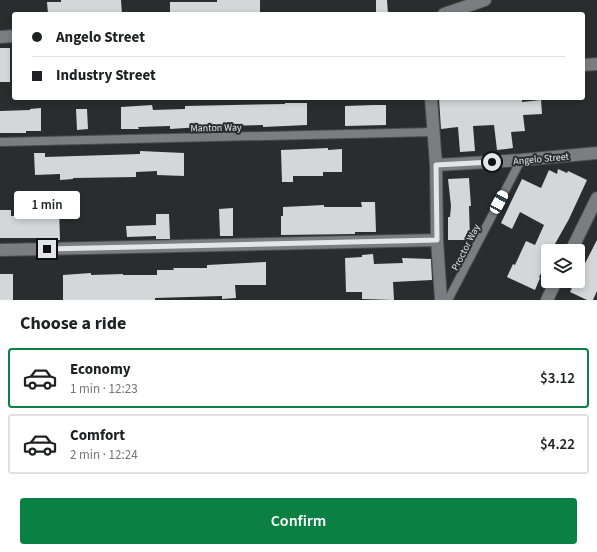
<!DOCTYPE html>
<html lang="en">
<head>
<meta charset="utf-8">
<style>
  :root { --surface:#fff; --page:#f2f2f2; --text:#202124; --muted:#757577; --line:#e0e0e0; --accent:#0b8043 }
  body { margin:0; font-family:"Source Sans 3",sans-serif; background:var(--page); color:var(--text); height:100vh; display:flex; flex-direction:column; font-size:15px; white-space:nowrap }
  * { box-sizing:border-box; margin:0 }
  p { font-size:13px; color:var(--muted) }
  .icon { flex:none; width:22px; height:22px; fill:none; stroke:currentColor; stroke-width:2; stroke-linecap:round; stroke-linejoin:round }
  .map { position:relative; height:300px; overflow:hidden }
  .sheet { display:flex; flex-direction:column; background:var(--surface); flex:1 }
  .sheet>* { flex:none }
  .hud { position:absolute; left:12px; top:12px; width:573px; height:88px; border-radius:4px; box-shadow:0 2px 6px #0003; display:grid; align-content:center; height:88px; padding:0 20px; background:var(--surface) }
  .fabs { position:absolute; left:541px; top:244px; display:grid; gap:8px }
  .fabs a { display:grid; place-items:center; width:44px; height:44px; border-radius:4px; background:var(--surface); box-shadow:0 2px 6px #0003; font-size:20px }
  .end { position:absolute; width:18px; height:18px; margin:-9px; border:5px solid #e3e5e6; background:#111; box-shadow:0 0 0 2px #111 }
  .from { border-radius:50% }
  .bubble { position:absolute; height:28px; border-radius:4px; background:var(--surface); box-shadow:0 2px 6px #0003; font-size:13px; font-weight:600; line-height:28px; text-align:center }
  .car { position:absolute; width:12px; height:24px; margin:-12px -6px; border-radius:5px; box-shadow:0 0 3px 1px #0007; background:linear-gradient(#fff 24%,#345 0 40%,#fff 0 76%,#345 0 86%,#fff 0) }
  .hud b { display:flex; align-items:center; gap:14px; height:38px; font-size:15px }
  .hud b+b { border-top:1px solid var(--line) }
  .hud i { width:10px; height:10px; background:var(--text) }
  ul { padding:0; list-style:none }
  li { display:flex; align-items:center; gap:12px; height:60px; margin:0 8px 6px; padding:0 12px; border:2px solid var(--line); border-radius:4px }
  li div { flex:1 }
  li b { display:block; font-size:15px }
  li em { font-style:normal; font-weight:600 }
  li.selected { border-color:var(--accent) }
  li>.icon { width:36px; height:36px; stroke-width:1.5 }
  h2 { padding:0 20px; font-size:18px; line-height:48px }
  .cta { display:flex; gap:8px; margin-top:auto; padding:8px 20px }
  .cta a { flex:1; height:46px; border-radius:4px; background:var(--accent); color:#fff; font-size:16px; font-weight:600; line-height:46px; text-align:center }
  .map>svg:first-child { display:block }
</style>
</head>
<body>
<div class="map">
<svg width="597" height="300" viewBox="0 0 597 300">
  <rect width="100%" height="100%" fill="#2a2d2e"/>
  <path fill="#d3d7d9" d="M61,0H121L122,14H48L47,2H61Z
    M217,0H260V14H170V2H217Z
    M376,0H387L388,14H376Z
    M0,48H10V82H0Z
    M439,98H522V102L541,100L542,114L523,115L525,131L511,132L513,148L497,150L494,125L473,126L475,151L460,152L458,127L441,129Z
    M285,103H307V125L263,127V125L216,126L170,129V126L138,127L139,129H121V107L152,105L153,110L185,109V106L285,104Z
    M374,105H386V125L345,126V106Z
    M41,108V131H26V133H0V111L30,110V109Z
    M76,109H87L88,129L77,130Z
    M328,148V150L342,149V172H323V176H293V182H282L281,150Z
    M140,151L184,153V176L157,175V171L136,172V177L73,178V179L60,180V174L35,175L34,153H45V157L140,154Z
    M558,169L567,173L568,171L587,180L569,219L551,251H548V260L539,277L540,278L535,290L507,277L513,264L515,265L526,241L535,245L544,225L520,212L512,229L501,223L522,179L541,188L549,170L557,174Z
    M469,178L471,206H469L470,240H448V217H450L451,206L448,179Z
    M361,202H375L376,232H355V234L281,235V216H283V207L324,205V207H362Z
    M45,207H59L60,240L46,241V238H0V210H11V216L45,215Z
    M233,208V236H220L219,209Z
    M156,214H169L170,239H156V236L127,237L126,226L156,225Z
    M597,240V291L593,300H587L570,292L575,281H578V277Z
    M373,254L374,264L403,263L402,258L431,259L432,280L393,282L394,300L362,299V292H346L345,258L362,257V255Z
    M266,262V285H235L236,298L222,299V296L155,298V300H63V275L91,273V275L123,274V275H157V270H174L173,268H207V265Z
    M0,274H13V300H0Z"/>
  <g fill="none" stroke-linecap="round" stroke-linejoin="round">
    <g stroke="#484b4d" stroke-width="10">
      <path id="lane" d="M0,142L433,132
        M448,300L521,160"/>
    </g>
    <g stroke="#484b4d" stroke-width="14">
      <path id="street" d="M444,14L485,0
        M0,37L14,36
        M583,65L597,64
        M431,98L436,165L437,240L441,300
        M436,165L521,160L597,153
        M0,250L437,240
        M571,251L597,198
        M547,300L556,281"/>
    </g>
    <use href="#lane" stroke="#7b7e80" stroke-width="8"/>
    <use href="#street" stroke="#7b7e80" stroke-width="12"/>
  </g>
  <g fill="none" stroke-linecap="round" stroke-linejoin="round">
    <path stroke="#e3e5e6" stroke-width="5" d="M47,249L437,240L436,165L492,162"/>
  </g>
  <g text-anchor="middle" stroke-width="4" stroke-linejoin="round" paint-order="stroke">
    <g font-size="10" fill="#e3e5e6" stroke="#2a2d2e">
      <text transform="translate(216 127) rotate(-1)" y="4">Manton Way</text>
      <text transform="translate(541 158) rotate(-5)" y="4">Angelo Street</text>
      <text transform="translate(465 247) rotate(-63)" y="4">Proctor Way</text>
    </g>
  </g>
</svg>
<div class="fabs">
<a><svg class="icon" aria-label="layers" viewBox="0 0 24 24"><path d="M12 4l9 5-9 5-9-5zM3 14l9 5 9-5"/></svg></a>
</div>
<i class="end from" style="left:492px;top:162px"></i>
<i class="end" style="left:47px;top:249px"></i>
<div class="bubble" style="left:14px;top:191px;width:66px">1 min</div>
<i class="car" style="left:499px;top:202px;rotate:28deg"></i>
<div class="hud">
<b><i class="from"></i>Angelo Street</b>
<b><i></i>Industry Street</b>
</div>
</div>
<section class="sheet">
<h2>Choose a ride</h2>
<ul>
<li class="selected"><svg class="icon" aria-label="car" viewBox="0 0 24 24"><path d="M5 17H2v-5l4-1 3-4h7l3 4 3 1v5h-3M9 17h6M6 11h13"/><circle cx="7" cy="17" r="2"/><circle cx="17" cy="17" r="2"/></svg><div><b>Economy</b><p>1 min · 12:23</p></div><em>$3.12</em></li>
<li><svg class="icon" aria-label="car" viewBox="0 0 24 24"><path d="M5 17H2v-5l4-1 3-4h7l3 4 3 1v5h-3M9 17h6M6 11h13"/><circle cx="7" cy="17" r="2"/><circle cx="17" cy="17" r="2"/></svg><div><b>Comfort</b><p>2 min · 12:24</p></div><em>$4.22</em></li>
</ul>
<div class="cta"><a>Confirm</a></div>
</section>
</body>
</html>
